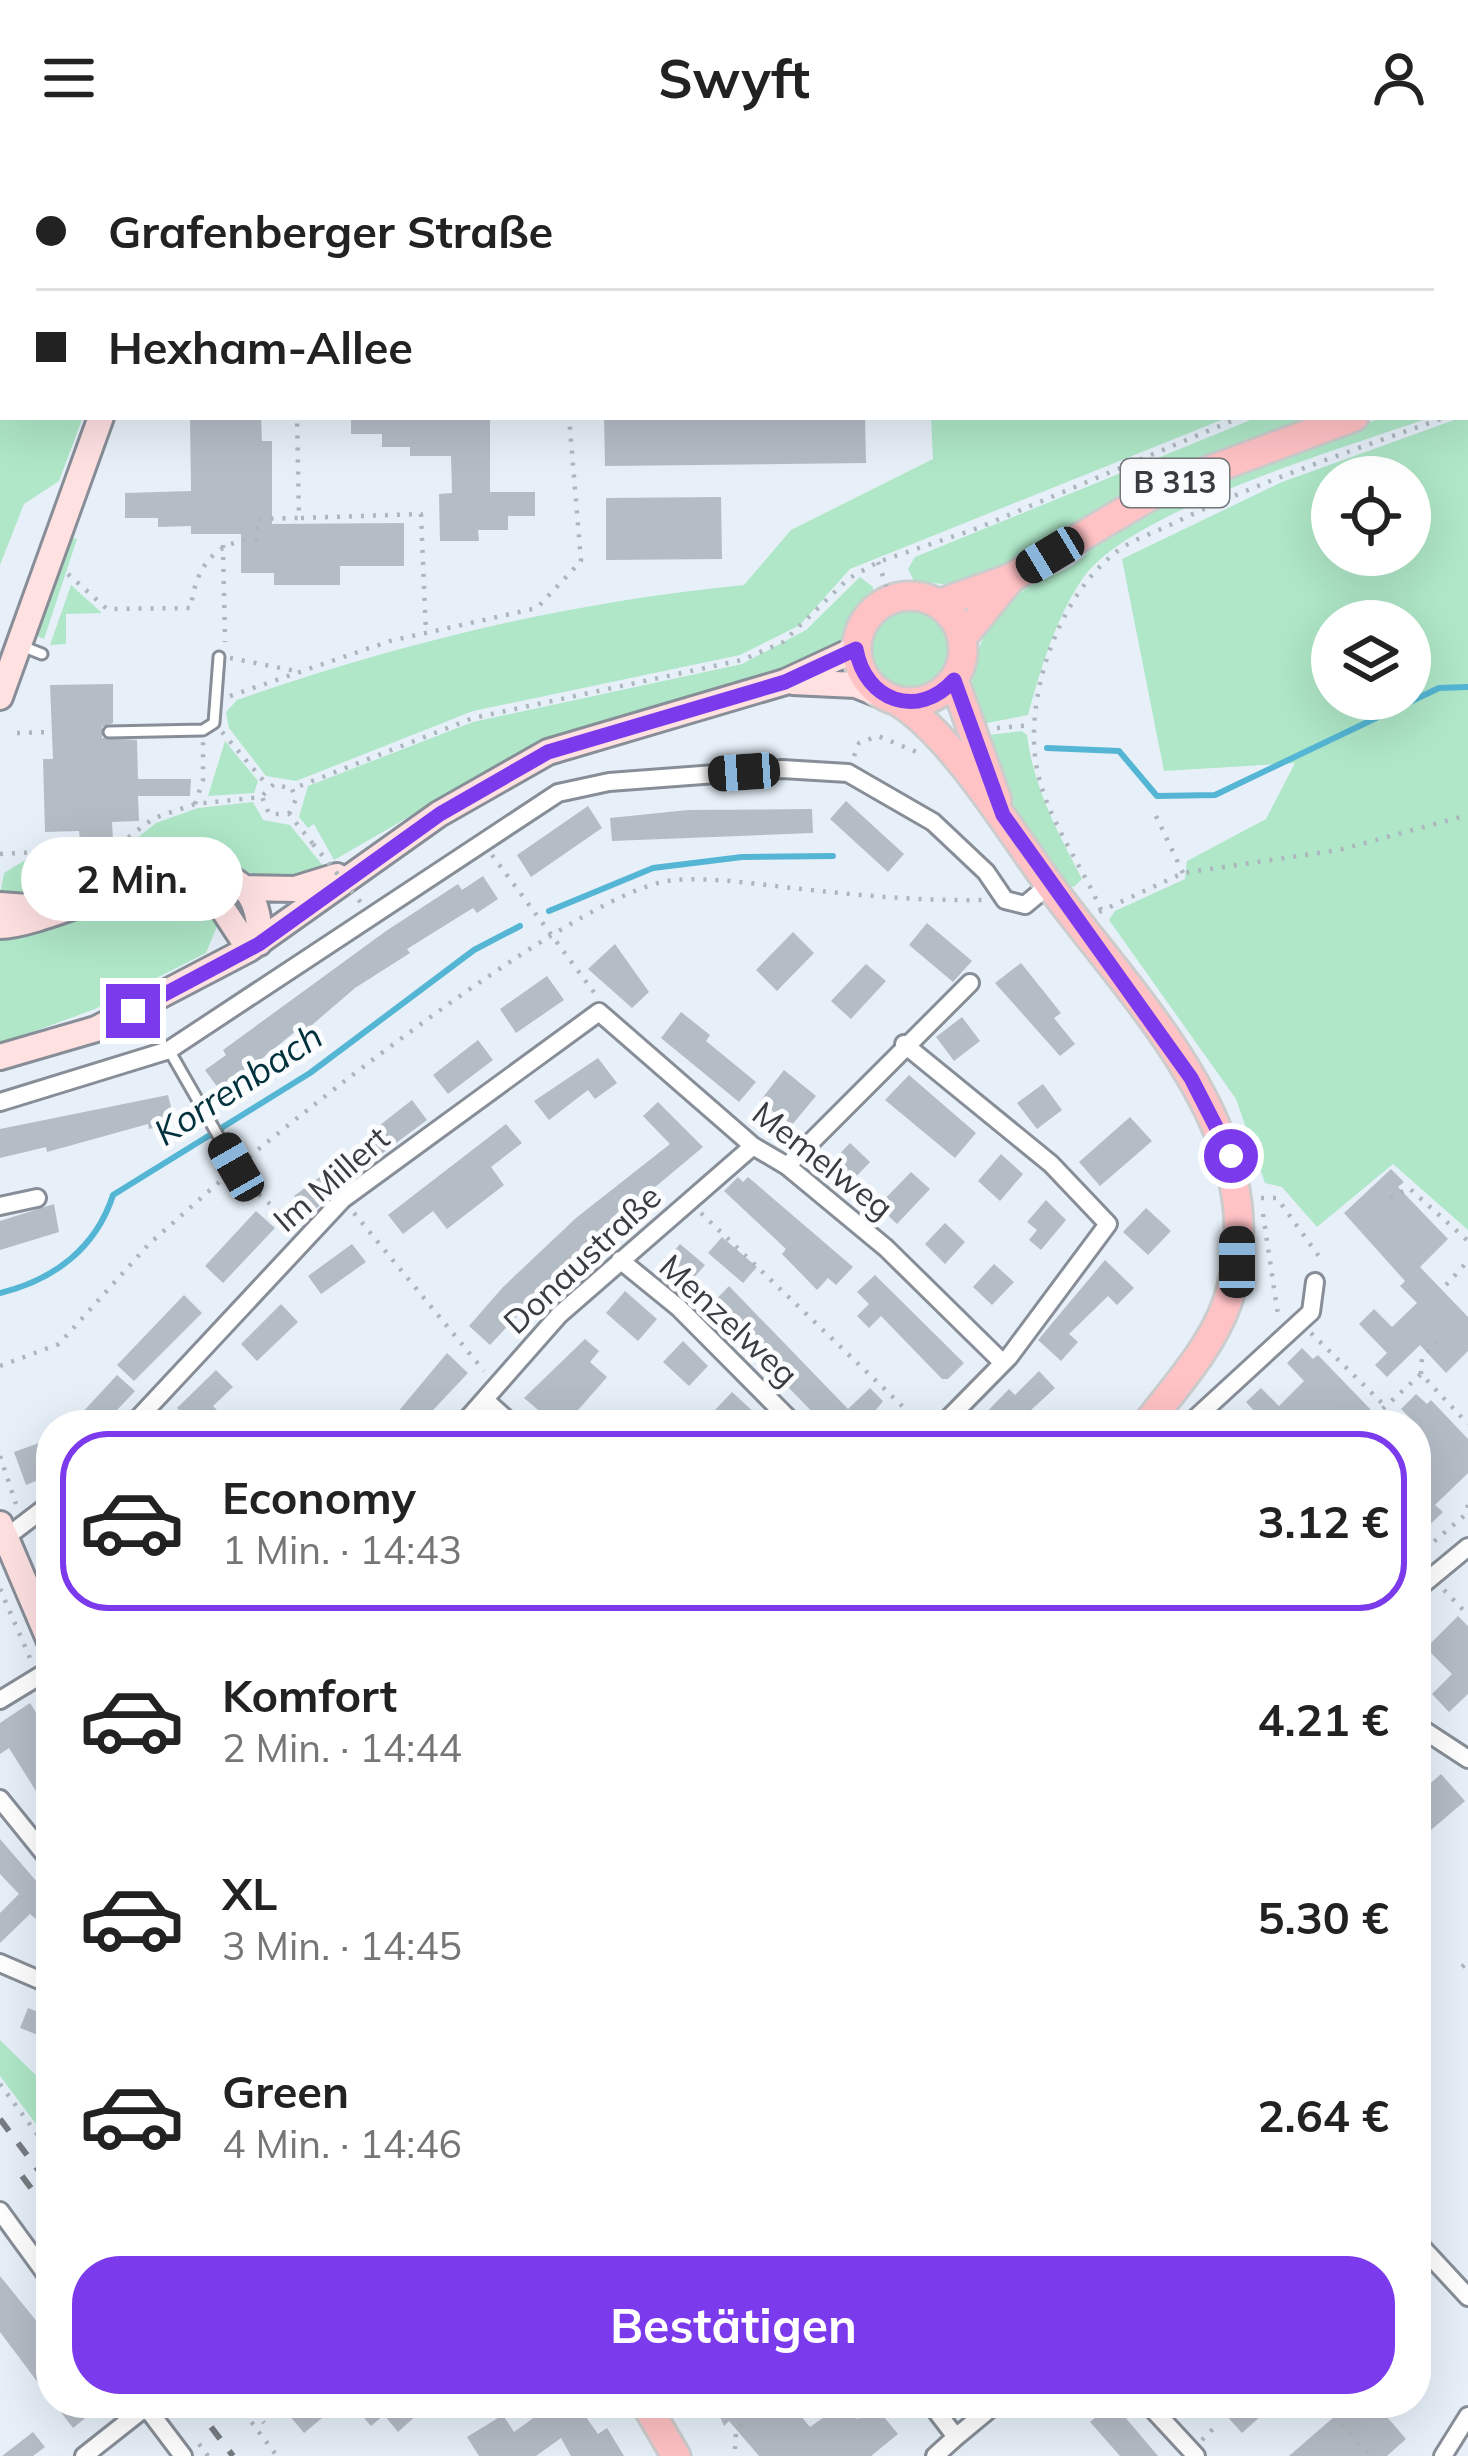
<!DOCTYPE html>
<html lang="de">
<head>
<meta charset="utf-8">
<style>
  :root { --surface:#fff; --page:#f2f2f2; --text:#222; --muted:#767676; --line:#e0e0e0; --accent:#7c3aed }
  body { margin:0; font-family:Mulish,sans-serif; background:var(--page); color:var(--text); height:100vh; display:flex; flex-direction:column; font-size:45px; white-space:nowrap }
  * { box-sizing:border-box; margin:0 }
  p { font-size:39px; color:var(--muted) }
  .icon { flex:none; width:66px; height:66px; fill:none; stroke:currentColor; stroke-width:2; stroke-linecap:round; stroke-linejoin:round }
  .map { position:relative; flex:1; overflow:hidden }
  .sheet { position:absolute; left:36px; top:1254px; width:1395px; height:1008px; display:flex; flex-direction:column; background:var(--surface); border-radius:48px; box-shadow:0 12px 48px #0002 }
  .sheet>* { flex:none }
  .top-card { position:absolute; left:0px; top:0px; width:1470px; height:264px; box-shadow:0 12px 48px #0002; display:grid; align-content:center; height:264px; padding:0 36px; background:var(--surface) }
  .tools { position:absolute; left:1311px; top:300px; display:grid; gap:24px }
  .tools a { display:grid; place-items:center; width:120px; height:120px; border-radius:50%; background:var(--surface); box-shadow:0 12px 48px #0002; font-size:60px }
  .end { position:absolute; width:54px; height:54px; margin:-27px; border:15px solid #7c3aed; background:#fff; box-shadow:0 0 0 6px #fff }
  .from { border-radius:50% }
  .bubble { position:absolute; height:84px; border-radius:42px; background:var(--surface); box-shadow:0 12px 48px #0002; font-size:39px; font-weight:700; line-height:84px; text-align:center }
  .car { position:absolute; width:36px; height:72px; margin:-36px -18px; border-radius:15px; box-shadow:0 0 9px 3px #0007; background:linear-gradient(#222 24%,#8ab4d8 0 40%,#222 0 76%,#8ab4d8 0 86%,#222 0) }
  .top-card b { display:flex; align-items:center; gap:42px; height:114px; font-size:45px }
  .top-card b+b { border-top:3px solid var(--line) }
  .top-card i { width:30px; height:30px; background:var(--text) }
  ul { padding:21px 0 0; list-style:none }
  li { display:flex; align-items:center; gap:36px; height:180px; margin:0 24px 18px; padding:0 12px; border:6px solid transparent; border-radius:48px }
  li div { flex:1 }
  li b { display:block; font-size:45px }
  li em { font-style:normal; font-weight:700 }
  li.on { border-color:var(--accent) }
  li>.icon { width:108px; height:108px; stroke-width:1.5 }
  .cta { display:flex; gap:24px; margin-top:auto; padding:24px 36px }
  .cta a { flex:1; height:138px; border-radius:48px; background:var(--accent); color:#fff; font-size:48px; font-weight:700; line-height:138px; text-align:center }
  header { display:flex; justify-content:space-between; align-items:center; height:156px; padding:0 36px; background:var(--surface); font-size:54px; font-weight:700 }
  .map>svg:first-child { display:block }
</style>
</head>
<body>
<header><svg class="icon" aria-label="menu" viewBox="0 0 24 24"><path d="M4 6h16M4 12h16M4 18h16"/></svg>Swyft<svg class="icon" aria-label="person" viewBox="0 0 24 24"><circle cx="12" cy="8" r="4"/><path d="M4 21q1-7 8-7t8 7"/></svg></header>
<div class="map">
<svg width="1468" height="2300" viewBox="0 0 1468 2300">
  <rect width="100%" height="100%" fill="#e7f0f9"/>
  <path fill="#afe7c8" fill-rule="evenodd" d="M0,0H179L3,3V261H83L59,325L24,348L0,409Z
    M917,0H1468V175L1467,3Z
    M1468,259V1074L1393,1008L1317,1071L1282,1031L1265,1027L1236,943L1109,764L1115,755L1185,723L1187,705L1266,663L1295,607L1164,615L1122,403L1282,326ZM1332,321H1410V399H1332ZM1332,465H1410V543H1332Z
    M931,261H1229L850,413L800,469L740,499L473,555L296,625L266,620L229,572L226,556L237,544C402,486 570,446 744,429L791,374L933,303Z
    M1258,261H1317L1160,320L1017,405L961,430L914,425L908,413L915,401Z
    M1384,261H1432C1350,290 1130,354 1083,422C1055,463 1041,512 1028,559L977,569C963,515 981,458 1032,429C1045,421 1061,417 1073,409C1086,401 1095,387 1107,378C1180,323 1298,292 1384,261Z
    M72,382L77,383L44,483L37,480Z
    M860,421L873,431V439L837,489L803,506L541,585L334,704L314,668L308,672L299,661L308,630L473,566L742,508L806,474Z
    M71,429L102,457L66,458V488L50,489Z
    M868 493a42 42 0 1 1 84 0a42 42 0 1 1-84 0Z
    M1021,575L1027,579C1034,633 1057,675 1082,723L1074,731L1067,730L1015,652L981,580Z
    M225,585L258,625L254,637L208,640Z
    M253,646L263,664L290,669L324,711C257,745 250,701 191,700C172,700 154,709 137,715C88,732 51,747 0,739L4,717L27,703L117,698L156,667L198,652Z
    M170,735L196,737L220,763L206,797L95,853L0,888V781C60,775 111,744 170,735Z
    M0,1884L51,1934V1988L0,1920Z"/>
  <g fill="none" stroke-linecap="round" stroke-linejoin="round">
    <path stroke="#54b6d4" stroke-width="6" d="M1047,592L1119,595L1157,640L1215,639L1439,532L1468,531
      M549,755L653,712L742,701L833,700
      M0,1137C54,1124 96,1092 113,1039L310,917L474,794L520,770"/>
  </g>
  <path fill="#b4bcc5" d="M190,261H261L262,285H272V368L404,367V410H340V429H274V417H241V378H191V370L158,371V362H125V337L191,335Z
    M351,261H490V336H535V360H508V374H478L479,385H440L439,338L452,337L451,300H410V291H382V278H351Z
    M604,261H865L866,307L605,310Z
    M721,341L722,403L606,404V342Z
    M113,528V567L102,571V582L137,584L138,623H191L190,640H138L139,665L112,666L113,684L80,685L79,675L45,676L43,603H53L50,529Z
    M846,645L904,698L888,716L830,663Z
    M588,650L602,672L531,721L517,699Z
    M812,653L813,677L612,685L610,662L688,654Z
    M483,720L498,743L477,757L473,752L407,793L410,797L355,832L305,875L302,870L221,936L205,914L226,899L223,894L386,775L458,728L462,734Z
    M927,767L972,805L953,826L909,789Z
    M793,776L814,797L777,835L756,814Z
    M615,788L649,836L632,852L588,813Z
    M1021,807L1061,857L1054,862L1075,888L1060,900L995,827Z
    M866,808L886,825L851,863L831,845Z
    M547,820L564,844L516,877L500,853Z
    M681,856L710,879L706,885L756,926L739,946L661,882Z
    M962,861L980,885L954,905L936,881Z
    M478,884L493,904L448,938L433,919Z
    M598,902L617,927L595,943L588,934L549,964L534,945Z
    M784,914L816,940L791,970L760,945Z
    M909,919L976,977L955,1002L885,944Z
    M1043,928L1062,954L1037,973L1017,947Z
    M168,939L175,967L149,973L148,968L47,996L46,991L0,1002V973Z
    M412,944L427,964L380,999L366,980Z
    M658,946L703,991L575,1098L490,1189L469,1170L503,1131L576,1062L670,988L643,960Z
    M1130,961L1152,985L1100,1030L1079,1006Z
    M506,968L522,987L491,1011L504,1029L447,1073L433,1055L403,1078L388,1059Z
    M850,987L870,1006L849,1028L829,1009Z
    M1001,998L1023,1018L1000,1045L978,1025Z
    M341,1005L353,1020L309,1059L294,1040Z
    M1391,1013L1404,1026L1398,1031L1448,1083L1420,1111L1468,1161V1195L1446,1217L1420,1189L1387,1221L1375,1209L1387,1197L1359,1168L1374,1153L1392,1171L1417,1147L1400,1130L1405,1125L1344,1057Z
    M911,1016L930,1033L897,1068L878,1050Z
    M738,1021L743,1026L748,1021L853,1111L836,1129L828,1122L817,1134L782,1098L786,1093L724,1035Z
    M1046,1044L1066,1064L1041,1094L1029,1084L1037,1074L1027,1066Z
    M54,1048L59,1076L0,1094V1065Z
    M1146,1052L1171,1075L1148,1099L1123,1076Z
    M256,1055L275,1072L223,1127L205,1110Z
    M945,1067L965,1086L945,1108L925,1088Z
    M722,1081L757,1111L743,1127L708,1097Z
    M352,1088L366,1106L321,1138L308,1120Z
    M680,1088L705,1109L686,1131L661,1110Z
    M1105,1104L1134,1132L1117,1149L1108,1140L1069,1178L1078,1186L1061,1205L1038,1184Z
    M994,1108L1014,1126L992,1149L973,1131Z
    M875,1119L964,1207L948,1223H942L881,1160L869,1172L857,1160L869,1148L857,1136Z
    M729,1130L848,1253L870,1232L883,1245L864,1269H825L751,1193L710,1150Z
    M625,1135L657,1163L638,1185L606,1157Z
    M184,1139L202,1157L134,1225L117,1209Z
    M281,1148L298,1166L257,1205L241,1188Z
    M585,1183L599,1195L590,1206L607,1221L565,1269H556L524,1242Z
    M683,1185L708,1210L689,1230L663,1206Z
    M1302,1192L1313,1203L1318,1199L1372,1255L1358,1269H1259L1263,1265L1246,1246L1261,1232L1279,1250L1304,1225L1287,1207Z
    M447,1197L468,1217L419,1269H387Z
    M216,1214L233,1231L213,1250L222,1259L211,1269H194L177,1252Z
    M1039,1215L1055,1232L1031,1254L1046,1269H974L1009,1233L1015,1239Z
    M117,1219L135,1235L103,1269H90L80,1259Z
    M732,1236L757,1259L746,1269H728L714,1255Z
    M1416,1238L1427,1248L1431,1244L1468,1283V1317L1435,1349L1443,1356L1416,1382V1268L1401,1253Z
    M39,1287L51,1319L26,1329L14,1296Z
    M1458,1460L1468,1470V1538L1449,1556L1432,1538L1452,1518L1426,1492Z
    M30,1547L51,1580V1659L9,1592L0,1598V1567Z
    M1441,1618L1465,1645L1431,1674L1416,1657V1640Z
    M0,1683L51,1742V1776L30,1758L0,1787V1757L19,1738L0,1718Z
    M28,1852L51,1861V1884L20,1872Z
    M0,2120L51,2183V2244L0,2176Z
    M54,2247H104L73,2272Z
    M279,2247H340L304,2277Z
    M351,2247H430L398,2276L384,2259L371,2270Z
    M554,2247H576L598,2278L607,2272L624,2300H571L561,2282L536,2300H479L467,2281L503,2259L514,2276Z
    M714,2247H790L810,2271L844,2247L857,2263L879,2255L898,2278L871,2300H759L729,2265L724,2270Z
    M1113,2247L1158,2300H1120L1090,2266Z
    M1233,2247H1252L1262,2259L1242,2277L1223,2256Z
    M1350,2247H1375L1406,2283L1387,2300H1289Z
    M33,2276L45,2291L33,2300H2Z"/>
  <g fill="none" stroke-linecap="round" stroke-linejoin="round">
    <g stroke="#878e97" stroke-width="15">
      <path id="lane" d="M282,0V3
        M395,0L396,3
        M19,489L42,498
        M109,576L203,574L214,567L219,501
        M169,894L236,1011"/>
    </g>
    <g stroke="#878e97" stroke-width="22">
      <path id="street" d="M904,888L1051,1008L1108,1068L1009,1201L942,1269
        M0,946L169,894L558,637L609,626L782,613L848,617L933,666L986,716L1005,744L1025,749L1049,729
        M787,1010L970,827
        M0,1050L37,1042
        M620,1104L679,1152L795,1269
        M485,1244L513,1269
        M132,1269L343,1043L599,856L753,990L787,1010L886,1092L1003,1207
        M462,1269L559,1159L753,990
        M1188,1269L1311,1156L1315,1126
        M4,1383L51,1347
        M1416,1434L1468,1391
        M0,1544L51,1513
        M1416,1569L1468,1603
        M0,1643L51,1706
        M0,1807L51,1829
        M0,2055L51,2125
        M1416,2085L1468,2141
        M143,2247L183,2300
        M930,2247L956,2281L935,2300
        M1147,2247L1196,2300
        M956,2281L997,2247
        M84,2300L146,2251
        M1443,2300L1468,2260"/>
    </g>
    <g stroke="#878e97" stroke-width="30">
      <path id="secondary" d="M196,3L197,0
        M793,526L856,529L881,539
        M0,541L101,261
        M177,723L215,741L249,793
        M243,732L295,733L337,720
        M0,749L55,753
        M0,770C66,769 267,643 259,787
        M0,901L96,873L249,793L439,658L548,596L785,526L856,493
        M0,1368L51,1488"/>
    </g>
    <g stroke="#cccccd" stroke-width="33">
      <path id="primary" d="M1467,219H1468
        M857 493a53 53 0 1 1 106 0a53 53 0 1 1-106 0Z
        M938,448L1011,422L1167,330L1354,261
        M962,482L1011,422
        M954,524L997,644
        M897,545C953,579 1014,681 1054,735C1141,852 1281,988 1227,1147C1211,1192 1175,1231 1146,1269
        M645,2247L676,2300"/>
    </g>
    <path stroke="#aeb6bd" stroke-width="4.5" stroke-dasharray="3 9" stroke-linecap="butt" d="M625,0V3
      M639,0V3
      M222,3L223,0
      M846,3V0
      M1467,179H1468
      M1467,253H1468
      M301,362L421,358L426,478
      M223,389L225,486
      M878,406L891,443
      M68,418L107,453L191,452C195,412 214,385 257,383V363L299,362L297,261
      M230,502L296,515
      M230,540L390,485L537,452L581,405L569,261
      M997,572L1032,569
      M222,576L268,630
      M17,577L53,576
      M854,600L859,587L878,580L919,597
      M263,639L274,628L292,633
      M195,648L203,624V585
      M289,658L296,643L292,633L473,562L742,504L783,486L848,423L878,406L978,372L1241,261
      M1156,660L1183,717
      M0,698L114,692L154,662L195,648L262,641L269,658H289L313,688
      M492,699L596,839
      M1101,754C1081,707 1047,664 1037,613C1023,543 1058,441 1115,397C1130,384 1154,377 1172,368C1260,325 1354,294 1446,261
      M1099,756L1183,717L1339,694L1468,659
      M249,1001C323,940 590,729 675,724C716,721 761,729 802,733C863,740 923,745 984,744
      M241,1022L295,1071
      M1261,1042H1277L1323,1106
      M1390,1042L1409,1032L1468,1085
      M354,1057L484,1215
      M701,1057L922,1269
      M1263,1058L1278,1159
      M1446,1129L1468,1105
      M1311,1177L1384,1249
      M0,1210L59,1188L149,1088L226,1020
      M1421,1218L1422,1201L1437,1186
      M1365,1269L1421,1218L1468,1268
      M0,1300L16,1348
      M1416,1401L1465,1359L1468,1349
      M0,1433L30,1502
      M1444,1434L1468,1459
      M1462,1811L1468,1806
      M0,1928L51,1997
      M237,2247L277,2300
      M248,2247L264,2267
      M871,2249L874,2247
      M1341,2269L1370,2300
      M1202,2284L1219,2267
      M199,2288L208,2300
      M735,2293L736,2275L746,2265"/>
    <use href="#lane" stroke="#fff" stroke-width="9"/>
    <use href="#street" stroke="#fff" stroke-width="16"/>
    <use href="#secondary" stroke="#ffe1e2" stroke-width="24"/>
    <use href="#primary" stroke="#ffc2c5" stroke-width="27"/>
    <path stroke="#777c82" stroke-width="6" stroke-dasharray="15 15" stroke-linecap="butt" d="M0,1963L51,2031
      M22,2020L51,2059
      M193,2247L233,2300"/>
    <path stroke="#aeb6bd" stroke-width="4.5" stroke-dasharray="3 9" stroke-linecap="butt" d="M313,688L362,748"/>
  </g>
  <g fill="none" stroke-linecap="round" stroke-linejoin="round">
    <path stroke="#7c3aed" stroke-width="15" d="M133,855L259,788L440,658L548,596L785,526L856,493C865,545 918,564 954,524L1003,659L1191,922L1231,1000"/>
  </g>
  <g text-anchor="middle" stroke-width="10" stroke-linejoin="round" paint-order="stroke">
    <rect fill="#fafcfe" stroke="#737679" stroke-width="3" x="1121" y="303" width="108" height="48" rx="9"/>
    <g font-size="30" font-weight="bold" fill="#393c40">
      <text x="1175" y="337">B 313</text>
    </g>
    <g font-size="33" fill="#393c40" stroke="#fafcfe">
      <text transform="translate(823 1004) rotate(38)" y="12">Memelweg</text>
      <text transform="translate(331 1023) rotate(-41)" y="12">Im Millert</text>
      <text transform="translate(582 1103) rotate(-43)" y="12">Donaustraße</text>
      <text transform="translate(729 1164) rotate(43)" y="12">Menzelweg</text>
    </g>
    <g font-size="36" font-style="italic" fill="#01313d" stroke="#fafcfe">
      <text transform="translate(238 928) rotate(-33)" y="13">Korrenbach</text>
    </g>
  </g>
</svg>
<div class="tools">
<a><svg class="icon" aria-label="locate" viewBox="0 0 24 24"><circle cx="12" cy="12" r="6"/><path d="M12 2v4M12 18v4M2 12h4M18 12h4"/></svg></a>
<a><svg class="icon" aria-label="layers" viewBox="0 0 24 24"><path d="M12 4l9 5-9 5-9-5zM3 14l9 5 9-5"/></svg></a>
</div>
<i class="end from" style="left:1231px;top:1000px"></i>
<i class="end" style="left:133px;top:855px"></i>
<div class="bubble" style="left:21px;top:681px;width:222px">2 Min.</div>
<i class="car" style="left:1050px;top:399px;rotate:239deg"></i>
<i class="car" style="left:744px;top:616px;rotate:266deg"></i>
<i class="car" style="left:236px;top:1011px;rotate:330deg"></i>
<i class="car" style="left:1237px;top:1106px;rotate:0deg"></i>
<div class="top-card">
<b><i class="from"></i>Grafenberger Straße</b>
<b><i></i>Hexham-Allee</b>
</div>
<section class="sheet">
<ul>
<li class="on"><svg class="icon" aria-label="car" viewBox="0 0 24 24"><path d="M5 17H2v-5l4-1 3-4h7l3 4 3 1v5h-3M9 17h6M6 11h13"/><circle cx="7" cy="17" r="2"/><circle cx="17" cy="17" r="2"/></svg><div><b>Economy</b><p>1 Min. · 14:43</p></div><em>3.12 €</em></li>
<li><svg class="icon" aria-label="car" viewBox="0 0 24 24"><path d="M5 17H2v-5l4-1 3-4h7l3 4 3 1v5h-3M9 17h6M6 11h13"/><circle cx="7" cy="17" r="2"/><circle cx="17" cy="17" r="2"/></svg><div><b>Komfort</b><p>2 Min. · 14:44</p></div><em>4.21 €</em></li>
<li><svg class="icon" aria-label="car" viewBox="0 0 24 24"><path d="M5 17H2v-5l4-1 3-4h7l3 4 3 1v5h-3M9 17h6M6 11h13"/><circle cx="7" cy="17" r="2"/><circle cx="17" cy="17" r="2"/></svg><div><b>XL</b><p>3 Min. · 14:45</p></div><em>5.30 €</em></li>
<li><svg class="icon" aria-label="car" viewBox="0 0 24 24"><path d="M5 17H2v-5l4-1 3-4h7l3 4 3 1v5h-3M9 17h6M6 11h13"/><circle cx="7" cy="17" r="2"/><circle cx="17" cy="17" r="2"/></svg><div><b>Green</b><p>4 Min. · 14:46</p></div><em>2.64 €</em></li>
</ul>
<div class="cta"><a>Bestätigen</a></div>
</section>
</div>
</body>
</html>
